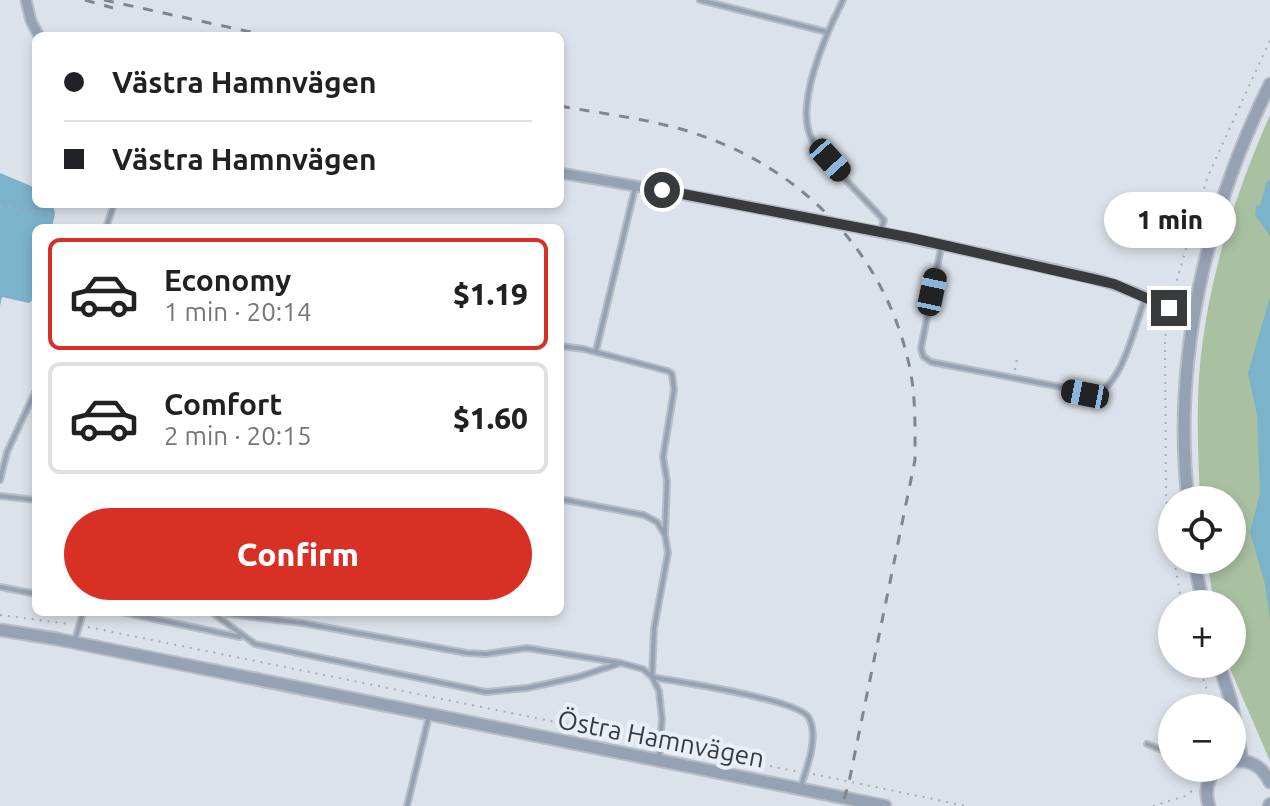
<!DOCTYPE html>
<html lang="en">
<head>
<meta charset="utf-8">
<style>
  :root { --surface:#fff; --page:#f6f6f6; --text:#202124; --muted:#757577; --line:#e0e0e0; --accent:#d93025 }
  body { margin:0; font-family:Ubuntu,sans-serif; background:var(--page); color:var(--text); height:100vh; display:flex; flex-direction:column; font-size:30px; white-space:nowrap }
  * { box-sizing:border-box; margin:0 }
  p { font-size:26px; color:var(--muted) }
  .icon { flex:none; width:44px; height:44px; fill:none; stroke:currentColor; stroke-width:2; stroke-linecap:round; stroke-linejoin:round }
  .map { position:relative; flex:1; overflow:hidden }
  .panel { position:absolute; left:32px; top:224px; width:532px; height:392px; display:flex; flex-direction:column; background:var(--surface); border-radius:12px; box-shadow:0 4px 12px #0003 }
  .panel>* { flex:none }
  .guide { position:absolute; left:32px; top:32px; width:532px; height:176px; border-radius:12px; box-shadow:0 4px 12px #0003; display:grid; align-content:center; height:176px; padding:0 32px; background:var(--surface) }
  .controls { position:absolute; left:1158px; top:486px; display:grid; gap:16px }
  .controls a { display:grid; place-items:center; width:88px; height:88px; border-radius:50%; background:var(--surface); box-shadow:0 4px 12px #0003; font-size:40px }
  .end { position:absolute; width:36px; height:36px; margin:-18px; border:10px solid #383b3e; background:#fff; box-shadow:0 0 0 4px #fff }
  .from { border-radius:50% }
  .bubble { position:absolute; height:56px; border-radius:28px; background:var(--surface); box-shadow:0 4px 12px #0003; font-size:26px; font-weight:800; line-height:56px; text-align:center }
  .car { position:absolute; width:24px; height:48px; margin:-24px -12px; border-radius:10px; box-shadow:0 0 6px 2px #0007; background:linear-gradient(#222 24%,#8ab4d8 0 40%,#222 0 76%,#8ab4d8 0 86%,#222 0) }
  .guide b { display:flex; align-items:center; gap:28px; height:76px; font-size:30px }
  .guide b+b { border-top:2px solid var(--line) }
  .guide i { width:20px; height:20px; background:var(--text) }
  ul { padding:14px 0 0; list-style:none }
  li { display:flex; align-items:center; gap:24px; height:112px; margin:0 16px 12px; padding:0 16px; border:4px solid var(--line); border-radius:12px }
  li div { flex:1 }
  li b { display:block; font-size:30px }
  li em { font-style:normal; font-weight:800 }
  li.on { border-color:var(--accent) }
  li>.icon { width:72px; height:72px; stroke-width:1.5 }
  .primary-button { display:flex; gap:16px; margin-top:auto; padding:16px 32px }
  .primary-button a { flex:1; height:92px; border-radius:48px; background:var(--accent); color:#fff; font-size:32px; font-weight:800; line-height:92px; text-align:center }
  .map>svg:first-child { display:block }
</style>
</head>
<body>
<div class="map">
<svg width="1270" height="806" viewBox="0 0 1270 806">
  <rect width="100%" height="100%" fill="#dce2eb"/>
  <path fill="#a9c0a1" d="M1270,115V761L1228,664H1232V604H1214L1207,560H1232V500H1200C1198,447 1195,393 1203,339C1214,261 1238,187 1270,115Z"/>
  <path fill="#7bb3cb" d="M0,173L36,188V204H53L55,214L52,228H36V297L29,303L2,297L0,306Z
    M1270,180V236L1255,215L1256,206L1260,205L1267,181Z
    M1270,297V621L1265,584L1250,532L1260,493L1257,415L1248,373Z"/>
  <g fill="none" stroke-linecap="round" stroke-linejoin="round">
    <g stroke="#b8bdc5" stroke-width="8">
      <path id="service" d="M700,0L827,32
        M843,0C827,32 792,108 813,141C830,166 863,197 884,220L881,230
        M106,228L114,204
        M941,248L921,348L923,356L931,362L1097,394C1124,380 1134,327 1145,299
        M560,346L584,349L668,371L672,374L674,390L663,457L667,481L665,533
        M596,351L635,188
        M0,480L7,452L36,390
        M0,496L36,500
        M560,499L644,515L657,522L665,535L668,553L654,629L652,677C678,682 799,699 809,718C819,737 807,767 801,786
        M0,587L36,594
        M121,612L240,637
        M212,612L302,623L467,653L486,654L527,648L621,663L643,669L652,677L659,691L662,719L659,759
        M214,614L255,644L486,692L527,688L578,677L618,664
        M75,640L83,612
        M1147,744L1172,754
        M407,806L429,716"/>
    </g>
    <g stroke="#b8bdc5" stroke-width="13">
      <path id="minor" d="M26,0L31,21L39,36
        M560,173C738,203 915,237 1091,278C1127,286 1158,305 1194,314"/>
    </g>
    <g stroke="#b8bdc5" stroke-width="15">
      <path id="tertiary" d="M1188,500C1172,358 1207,211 1270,84
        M1194,560L1203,604
        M0,630L57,639L885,806
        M1219,664L1231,701L1242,760
        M1232,761C1250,759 1262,766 1270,782
        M1209,806C1204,791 1207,779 1217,768
        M1269,806L1270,804"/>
    </g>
    <path stroke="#a8adb4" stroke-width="2" stroke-dasharray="2 6" stroke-linecap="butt" d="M0,206L55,214
      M1172,296L1208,176L1270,40
      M1167,318L1165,341L1166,495L1172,552
      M1015,370L1017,359
      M1174,560L1182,604
      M0,615L70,624
      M88,627L654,742
      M1198,664L1213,708
      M668,745L799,772
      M813,774L966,806
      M1153,806L1185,796L1196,788"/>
    <use href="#service" stroke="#95a2b4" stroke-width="4"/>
    <use href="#minor" stroke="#95a2b4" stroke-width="9"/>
    <use href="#tertiary" stroke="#95a2b4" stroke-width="11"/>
    <path stroke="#82868c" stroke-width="3" stroke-dasharray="10 10" stroke-linecap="butt" d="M85,0L113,8
      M104,0L269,36
      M560,106C609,115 661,120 708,138C811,176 888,261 910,369C916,399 915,430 915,460L849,782L842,806"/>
  </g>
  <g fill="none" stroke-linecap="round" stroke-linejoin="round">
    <path stroke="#383b3e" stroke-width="10" d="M662,190L912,238L1093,279L1114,284L1169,308"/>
  </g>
  <g text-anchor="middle" stroke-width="8" stroke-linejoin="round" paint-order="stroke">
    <g font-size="26" fill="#383b3e" stroke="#e9eff8">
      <text transform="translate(661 739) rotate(11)" y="9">Östra Hamnvägen</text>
    </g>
  </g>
</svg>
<div class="controls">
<a><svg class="icon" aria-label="locate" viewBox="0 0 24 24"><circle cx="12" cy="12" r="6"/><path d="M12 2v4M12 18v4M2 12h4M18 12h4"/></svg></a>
<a>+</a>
<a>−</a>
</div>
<i class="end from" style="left:662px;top:190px"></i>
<i class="end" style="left:1169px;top:308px"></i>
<div class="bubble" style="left:1104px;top:192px;width:132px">1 min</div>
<i class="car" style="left:830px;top:160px;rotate:138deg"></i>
<i class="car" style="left:932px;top:292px;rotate:12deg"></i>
<i class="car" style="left:1085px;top:394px;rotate:281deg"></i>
<div class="guide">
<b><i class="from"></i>Västra Hamnvägen</b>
<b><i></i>Västra Hamnvägen</b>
</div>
<section class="panel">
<ul>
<li class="on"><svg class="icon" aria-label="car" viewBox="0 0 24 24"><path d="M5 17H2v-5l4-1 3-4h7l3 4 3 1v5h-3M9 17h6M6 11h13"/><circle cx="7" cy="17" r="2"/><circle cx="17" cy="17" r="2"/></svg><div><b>Economy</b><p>1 min · 20:14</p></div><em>$1.19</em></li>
<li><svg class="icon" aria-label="car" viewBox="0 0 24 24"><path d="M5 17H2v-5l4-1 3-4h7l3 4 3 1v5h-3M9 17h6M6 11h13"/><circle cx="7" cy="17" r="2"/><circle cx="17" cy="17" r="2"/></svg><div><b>Comfort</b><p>2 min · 20:15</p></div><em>$1.60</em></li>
</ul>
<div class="primary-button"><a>Confirm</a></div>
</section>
</div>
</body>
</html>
